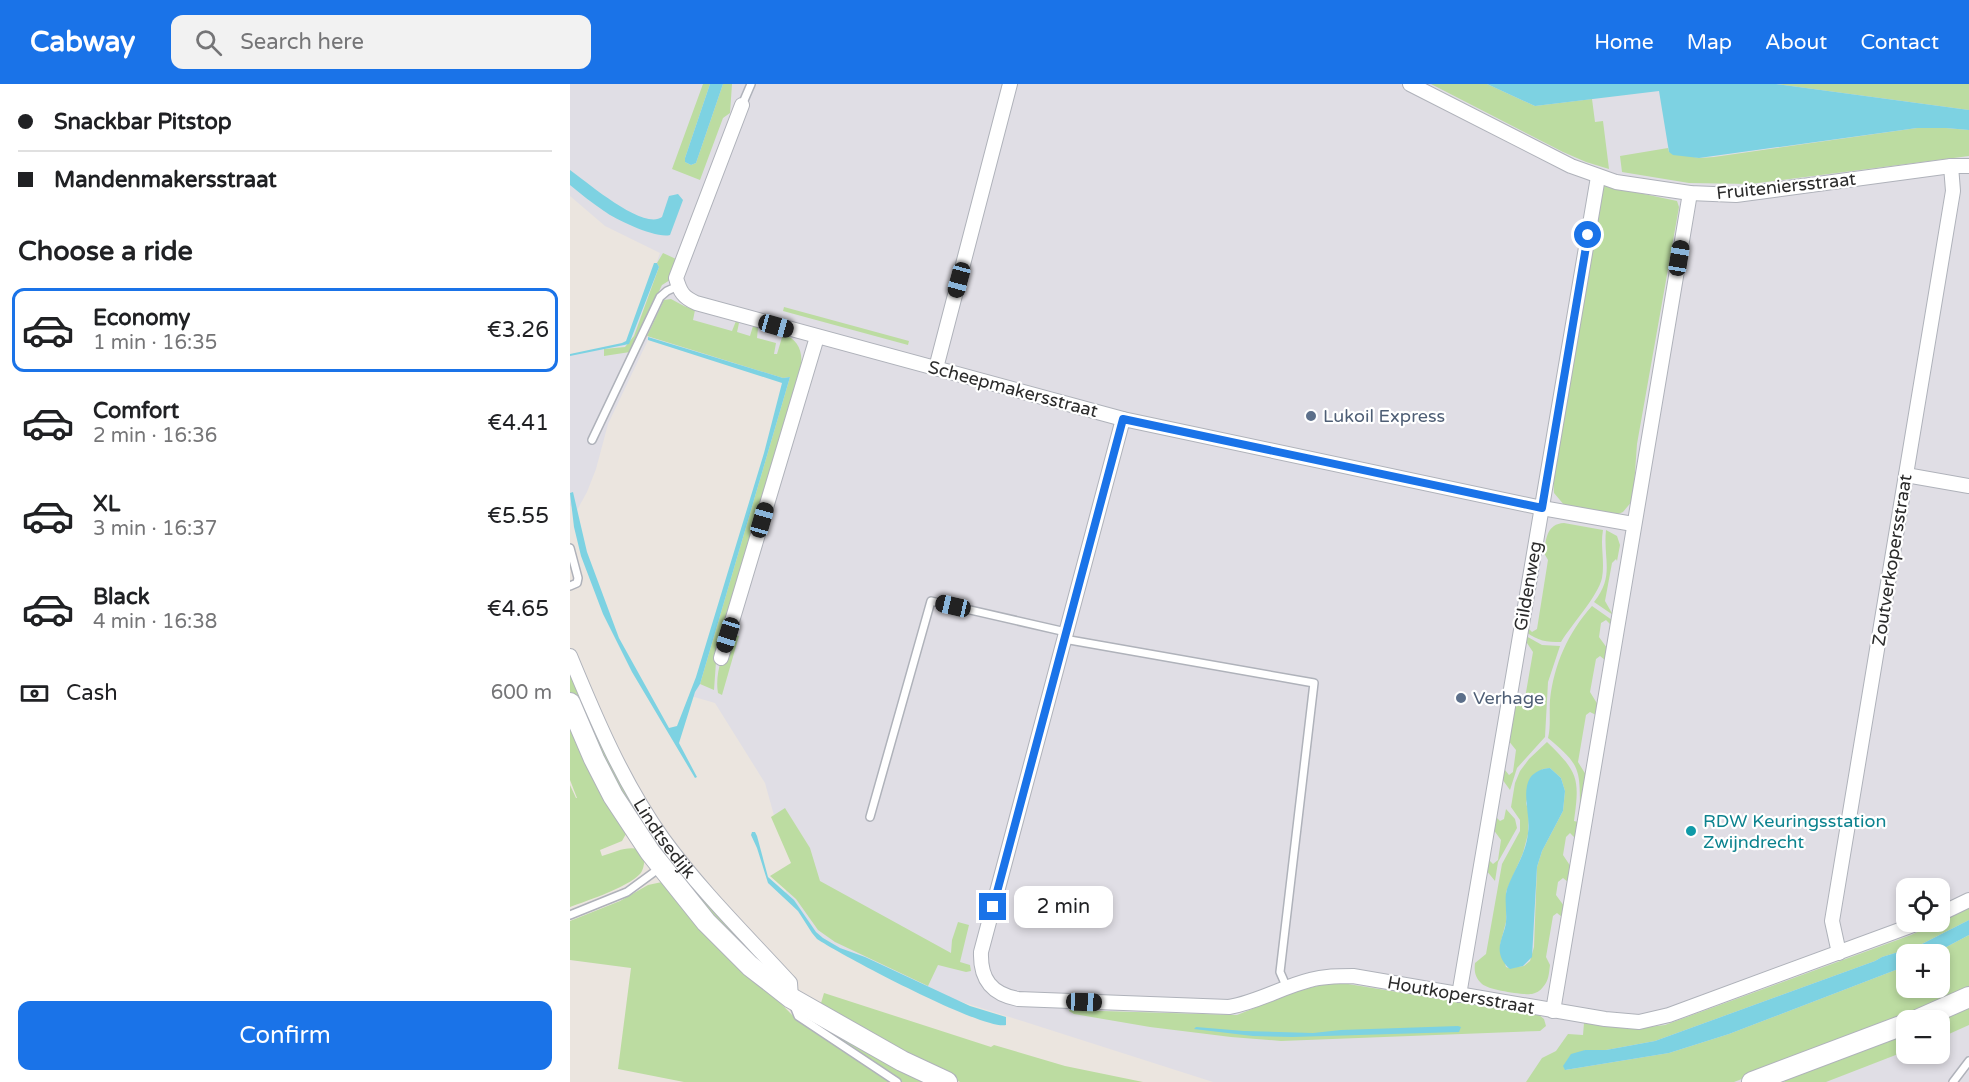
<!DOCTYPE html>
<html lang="en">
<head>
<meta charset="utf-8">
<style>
  :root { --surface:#fff; --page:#f2f2f2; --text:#202124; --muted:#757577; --line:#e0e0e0; --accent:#1a73e8 }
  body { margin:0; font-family:"Varela Round",sans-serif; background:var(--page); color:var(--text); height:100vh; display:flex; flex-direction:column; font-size:22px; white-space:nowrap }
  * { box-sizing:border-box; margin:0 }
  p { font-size:20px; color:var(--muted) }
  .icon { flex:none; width:33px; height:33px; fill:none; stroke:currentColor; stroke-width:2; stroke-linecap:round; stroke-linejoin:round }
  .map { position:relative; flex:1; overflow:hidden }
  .sheet { display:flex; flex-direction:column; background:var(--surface); width:570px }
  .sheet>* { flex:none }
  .banner { display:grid; align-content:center; height:132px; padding:0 18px; background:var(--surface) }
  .tools { position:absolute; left:1326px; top:794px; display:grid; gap:12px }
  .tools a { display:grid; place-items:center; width:54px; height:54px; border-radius:12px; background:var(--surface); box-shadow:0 3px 9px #0003; font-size:30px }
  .end { position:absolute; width:27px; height:27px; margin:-14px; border:8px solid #1a73e8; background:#fff; box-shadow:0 0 0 3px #fff }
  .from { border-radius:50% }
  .bubble { position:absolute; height:42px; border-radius:12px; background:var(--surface); box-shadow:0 3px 9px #0003; font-size:20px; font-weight:600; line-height:42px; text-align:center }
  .car { position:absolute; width:18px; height:36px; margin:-18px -9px; border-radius:8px; box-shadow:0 0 4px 2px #0007; background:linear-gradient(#222 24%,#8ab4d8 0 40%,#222 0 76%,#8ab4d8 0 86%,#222 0) }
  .banner b { display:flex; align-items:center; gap:21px; height:57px; font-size:22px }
  .banner b+b { border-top:2px solid var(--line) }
  .banner i { width:15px; height:15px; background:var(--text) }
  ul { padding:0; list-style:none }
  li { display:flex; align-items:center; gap:18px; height:84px; margin:0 12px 9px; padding:0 6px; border:3px solid transparent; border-radius:12px }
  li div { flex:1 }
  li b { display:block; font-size:22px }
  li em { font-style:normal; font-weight:600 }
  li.current { border-color:var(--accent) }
  li>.icon { width:54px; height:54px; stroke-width:1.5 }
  h2 { padding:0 18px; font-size:27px; line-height:72px }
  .pay { display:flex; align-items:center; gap:15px; height:66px; padding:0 18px; font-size:22px }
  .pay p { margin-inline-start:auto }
  .cta { display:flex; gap:12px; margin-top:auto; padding:12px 18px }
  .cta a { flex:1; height:69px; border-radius:12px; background:var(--accent); color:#fff; font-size:24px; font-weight:600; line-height:69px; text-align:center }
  header { display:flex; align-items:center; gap:36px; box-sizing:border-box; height:84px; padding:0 30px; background:var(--accent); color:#fff }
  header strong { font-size:28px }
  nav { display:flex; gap:33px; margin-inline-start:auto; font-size:21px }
  .search { width:420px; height:54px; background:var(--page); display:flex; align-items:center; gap:15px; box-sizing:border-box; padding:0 21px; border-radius:12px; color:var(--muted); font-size:22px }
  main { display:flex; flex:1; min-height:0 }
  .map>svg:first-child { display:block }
</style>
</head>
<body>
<header>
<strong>Cabway</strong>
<div class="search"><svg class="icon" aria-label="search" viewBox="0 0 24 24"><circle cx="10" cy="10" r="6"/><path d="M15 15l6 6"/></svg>Search here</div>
<nav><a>Home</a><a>Map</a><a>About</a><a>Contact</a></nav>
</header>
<main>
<section class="sheet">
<div class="banner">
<b><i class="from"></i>Snackbar Pitstop</b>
<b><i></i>Mandenmakersstraat</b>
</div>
<h2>Choose a ride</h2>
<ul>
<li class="current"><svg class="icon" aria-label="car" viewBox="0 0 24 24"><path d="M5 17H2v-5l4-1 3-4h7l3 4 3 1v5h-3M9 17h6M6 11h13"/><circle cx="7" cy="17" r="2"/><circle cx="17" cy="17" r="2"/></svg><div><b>Economy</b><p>1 min · 16:35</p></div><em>€3.26</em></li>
<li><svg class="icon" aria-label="car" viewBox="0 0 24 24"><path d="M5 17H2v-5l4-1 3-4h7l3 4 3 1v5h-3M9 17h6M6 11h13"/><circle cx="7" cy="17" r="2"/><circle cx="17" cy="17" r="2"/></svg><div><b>Comfort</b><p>2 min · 16:36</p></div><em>€4.41</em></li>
<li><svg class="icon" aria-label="car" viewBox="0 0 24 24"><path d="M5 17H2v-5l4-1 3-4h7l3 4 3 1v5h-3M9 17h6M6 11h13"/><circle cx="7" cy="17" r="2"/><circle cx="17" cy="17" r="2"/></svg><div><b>XL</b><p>3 min · 16:37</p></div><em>€5.55</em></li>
<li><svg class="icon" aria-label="car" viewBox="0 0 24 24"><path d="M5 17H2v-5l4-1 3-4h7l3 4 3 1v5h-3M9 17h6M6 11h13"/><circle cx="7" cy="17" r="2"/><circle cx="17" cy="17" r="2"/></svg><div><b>Black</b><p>4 min · 16:38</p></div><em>€4.65</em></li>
</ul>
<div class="pay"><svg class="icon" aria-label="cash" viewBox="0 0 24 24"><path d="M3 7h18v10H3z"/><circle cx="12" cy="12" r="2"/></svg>Cash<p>600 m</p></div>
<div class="cta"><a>Confirm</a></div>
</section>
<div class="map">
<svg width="1399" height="998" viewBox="0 0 1399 998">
  <rect width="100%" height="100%" fill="#ebe5df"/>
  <path fill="#e0dee5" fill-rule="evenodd" d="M0,0H1399V998H643L358,907L255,858L242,846L215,811L222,777L205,735L195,699L145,619L121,612L218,299L78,256L38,340L26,385L17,408L6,428L0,421V271L58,259L90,169L35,142L0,112ZM1336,804H1370V837H1336ZM1336,870H1370V903H1336ZM1336,936H1370V969H1336Z"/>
  <path fill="#bcdca1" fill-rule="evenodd" d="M133,0H140L115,74V78L121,81L126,79L153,0H162L160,29L153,34L130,96L102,85Z
    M861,0H917L965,22L1022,15L1025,38L1033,37L1039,85L1016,78L993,68Z
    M1206,0H1399V26Z
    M1347,44H1376L1399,46V72L1180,100L1119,99L1052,88L1050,72L1098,64L1099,68L1129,74L1144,73Z
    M1031,101L1107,117L1109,123L1067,360L1063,416L1053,428L1046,431L995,422L984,409L983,395Z
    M93,169L106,175L100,196L92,201L60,268L34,272V265L55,263L64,252L89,183L87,179Z
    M101,215L114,222L125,226L123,236L162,247L166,237L169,239L167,248L180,252L183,242L188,244L187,254L206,259L204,270H207L213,250C227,255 233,266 231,281L144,573L146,578L144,606L130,600L220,293L213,294L77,252L94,216Z
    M214,223L339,257L338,261L213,227Z
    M994,439L1033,446C1030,462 1035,477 1032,494C1028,512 1002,540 991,558C976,558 968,557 956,548L958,544L962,548L967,545L978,476L974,469C976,454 977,440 994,439Z
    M1036,446L1047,452L1050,461L1047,477L1046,475L1042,479L1035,517L1043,531L1024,518C1045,491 1033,476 1036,446Z
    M1022,522L1042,536L1041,541L1036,536L1031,539L1029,553L1037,564L1035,576L1030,572L1026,575L1020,608L1028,621L1026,631L1020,628L1016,631L1015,637L1008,678L1016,691L1010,725C1010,684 1010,681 978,654C981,642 979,629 980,616C984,580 998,549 1022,522Z
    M165,551L169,552L152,611L148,609C146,599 148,586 151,576L157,577Z
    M956,552L972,561L990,562L978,598L975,653L947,684L940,706L932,695L933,687L935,686L939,691L943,688L946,666L938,656L945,614L951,618L955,614L963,568L955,556Z
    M0,580L23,644L39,677L64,720L208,892L185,880L88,772L31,679L0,608Z
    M0,633L57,748L52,757L30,766L32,772C45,768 56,762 69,765L75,773C74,778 74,783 72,787C65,801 16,817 0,823V701L6,714H7L0,696Z
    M977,658C1008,688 1010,694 1004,737L1008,738L1005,754L1000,749L996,753L993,771L1001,783L998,798L993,794L988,798L986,811L994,822L992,833L987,829L983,832L976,873L980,881C979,888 979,897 973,903C970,907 966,909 962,910C952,911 919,906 912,900C905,894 904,887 905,879L916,870L932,780L950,747V736L941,723L945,699L950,687L959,675ZM980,684L991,694L995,707L993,727L972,767L967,783L964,863L960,877L954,882L939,884L936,883L930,861L936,838V808L953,769L958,750L959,729L956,719L965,690L973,685Z
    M215,724L240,764L250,797L381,869L382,856L388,838L399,841L390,878L400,881L401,887L396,888L368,881L358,902L265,858L248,846L226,815L200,792L221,779L201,733Z
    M936,725L945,735L947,744L928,778L925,797L916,786L919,776L923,780L928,776L931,756L923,745L926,733L930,737L934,735Z
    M92,798L228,937L320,998H114L48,985L61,884L0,876V837L50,817L78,801Z
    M1399,824V836L1348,862L1312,873L1305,877L1085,957L1036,966H1015L995,986L1099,969L1159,950L1336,882V903H1370V870H1363L1399,851V904L1352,925L1164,998H956L972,974L986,967L998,950L1013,951L1014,939L1064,945L1095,941L1341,851Z
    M772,899L969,931L974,935L976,942L970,947L711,957L661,953L580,943L504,930L499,927V926L667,931L730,906L757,900Z
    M254,909L421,963L424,961L495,982L573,998H390L364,986L236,914L251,919Z
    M1399,917V941L1370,954V936Z
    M235,933L365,998H332Z
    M1336,945V967L1256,998H1214L1216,995Z"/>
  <path fill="#7dd2e2" d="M140,0H153L126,79L121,81L115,78V74Z
    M917,0H1206L1399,26V46L1376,44H1347L1129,74L1103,71L1099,68L1089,7L965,22Z
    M0,86C16,97 73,147 92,133L99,112L108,110L113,116L100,151C87,155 46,136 34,127C22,119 11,110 0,101Z
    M84,179H87L89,183L59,260L0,272V270L52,259L56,257Z
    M78,253L213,294L220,293L130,600L125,608L109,659L127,693L125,694L62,588L33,530L11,472L4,443L0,409L3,408L17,468L49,554L99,644L107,642L126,593L194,369L212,299L78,256Z
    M980,684L991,694L995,707L993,727L972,767L967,783L962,873L953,882L940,885C935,881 931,875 930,869C928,859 935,848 936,838C937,827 934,815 937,805C944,786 956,770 958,749C961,732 951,709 960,694C964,688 973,684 980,684Z
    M182,748H185L187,752L198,793L224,816L246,848L253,854L270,864L295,873L400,922L436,933V941C414,947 271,871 247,855L242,849L228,827L198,799L187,764L181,751Z
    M1399,836V851L1363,870H1336V882L1159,950L1099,969L995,986L993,982L1001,970L1015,966H1036L1085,957L1305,877L1312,873L1348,862Z
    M888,942L891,943L889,948L722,953L683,952L624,945L626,943L674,947L743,949L771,946Z"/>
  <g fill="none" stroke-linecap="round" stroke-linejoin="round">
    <g stroke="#afb2ba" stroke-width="10">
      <path id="lane" d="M172,21L181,0
        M22,356L90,213L97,207L108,202
        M0,464L8,494L7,499L0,502
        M494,555L744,599L710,888L717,904
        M300,733L361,517L496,548
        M0,831L57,808L91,783
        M224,922L228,932L327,998
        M1383,998L1399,977"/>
    </g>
    <g stroke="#afb2ba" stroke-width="16">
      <g id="street">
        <path d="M840,0L1001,82L1046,98L1120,109L1166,111L1381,82H1399"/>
        <path d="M172,21L106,194C110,208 113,213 126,219L553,335L972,424L1063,440"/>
        <path d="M366,284L440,0"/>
        <path d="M553,335L411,868C410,895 421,910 448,915L659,923C688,918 712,903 740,896C754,892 768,892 783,892L1035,935L1069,938L1099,931L1354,837"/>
        <path d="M1336,391L1399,402"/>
        <path id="s1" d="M0,572C26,635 53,699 93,755C131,807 177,852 220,899L221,914"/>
        <path d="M151,574L247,253"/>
        <path d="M1370,830L1399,816"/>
        <path d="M1269,869L1262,837L1383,107L1381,82"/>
        <path d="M889,911L1028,93"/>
        <path d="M983,927L1120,109"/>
      </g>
    </g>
    <g stroke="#afb2ba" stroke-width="22">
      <path id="secondary" d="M0,619L24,675L43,712L80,768L136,838L180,882L221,914L332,977L377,998
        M1347,936L1399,913
        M1182,998L1336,940"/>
    </g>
    <use href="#lane" stroke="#fff" stroke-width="7"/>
    <use href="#street" stroke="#fff" stroke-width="14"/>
    <use href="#secondary" stroke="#fff" stroke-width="20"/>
  </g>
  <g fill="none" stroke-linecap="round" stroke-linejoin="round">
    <path stroke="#1a73e8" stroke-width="8" d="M423,823L553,335L972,424L1018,151"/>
  </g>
  <g fill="#5c6f8a" stroke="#fff" stroke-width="2">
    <circle cx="741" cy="332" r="6"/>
    <circle cx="891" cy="614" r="6"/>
  </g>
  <circle fill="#0f9aa8" stroke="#fff" stroke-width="2" cx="1121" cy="747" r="6"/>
  <g text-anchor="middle" stroke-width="4.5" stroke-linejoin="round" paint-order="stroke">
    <g font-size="18" fill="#2b2b2b" stroke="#fff">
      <text transform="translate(1216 102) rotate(-6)" y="6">Fruiteniersstraat</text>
      <text transform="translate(443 305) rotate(15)" y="6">Scheepmakersstraat</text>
      <text transform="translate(1322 476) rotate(-81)" y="6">Zoutverkopersstraat</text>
      <text transform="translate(958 502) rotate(-80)" y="6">Gildenweg</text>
      <text dy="6" stroke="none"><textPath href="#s1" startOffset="206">Lindtsedijk</textPath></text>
      <text transform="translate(891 911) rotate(10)" y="6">Houtkopersstraat</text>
    </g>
    <g font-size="18" fill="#4e5e75" stroke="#fff" text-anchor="start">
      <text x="753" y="338">Lukoil Express</text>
      <text x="903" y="620">Verhage</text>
    </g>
    <g font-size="18" fill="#0d838f" stroke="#fff" text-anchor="start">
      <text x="1133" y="743">RDW Keuringsstation<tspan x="1133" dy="21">Zwijndrecht</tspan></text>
    </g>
  </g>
</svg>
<div class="tools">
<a><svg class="icon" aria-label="locate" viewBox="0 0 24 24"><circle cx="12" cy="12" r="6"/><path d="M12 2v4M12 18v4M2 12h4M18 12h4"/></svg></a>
<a>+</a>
<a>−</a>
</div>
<i class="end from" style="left:1018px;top:151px"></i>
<i class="end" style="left:423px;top:823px"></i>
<div class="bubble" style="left:444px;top:802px;width:99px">2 min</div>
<i class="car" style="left:1109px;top:174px;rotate:9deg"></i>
<i class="car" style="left:389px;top:196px;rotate:195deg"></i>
<i class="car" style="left:206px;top:242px;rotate:106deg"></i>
<i class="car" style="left:192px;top:436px;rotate:16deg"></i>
<i class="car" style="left:383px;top:522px;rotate:283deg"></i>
<i class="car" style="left:158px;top:551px;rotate:197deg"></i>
<i class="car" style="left:514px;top:918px;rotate:92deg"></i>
</div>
</main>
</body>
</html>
